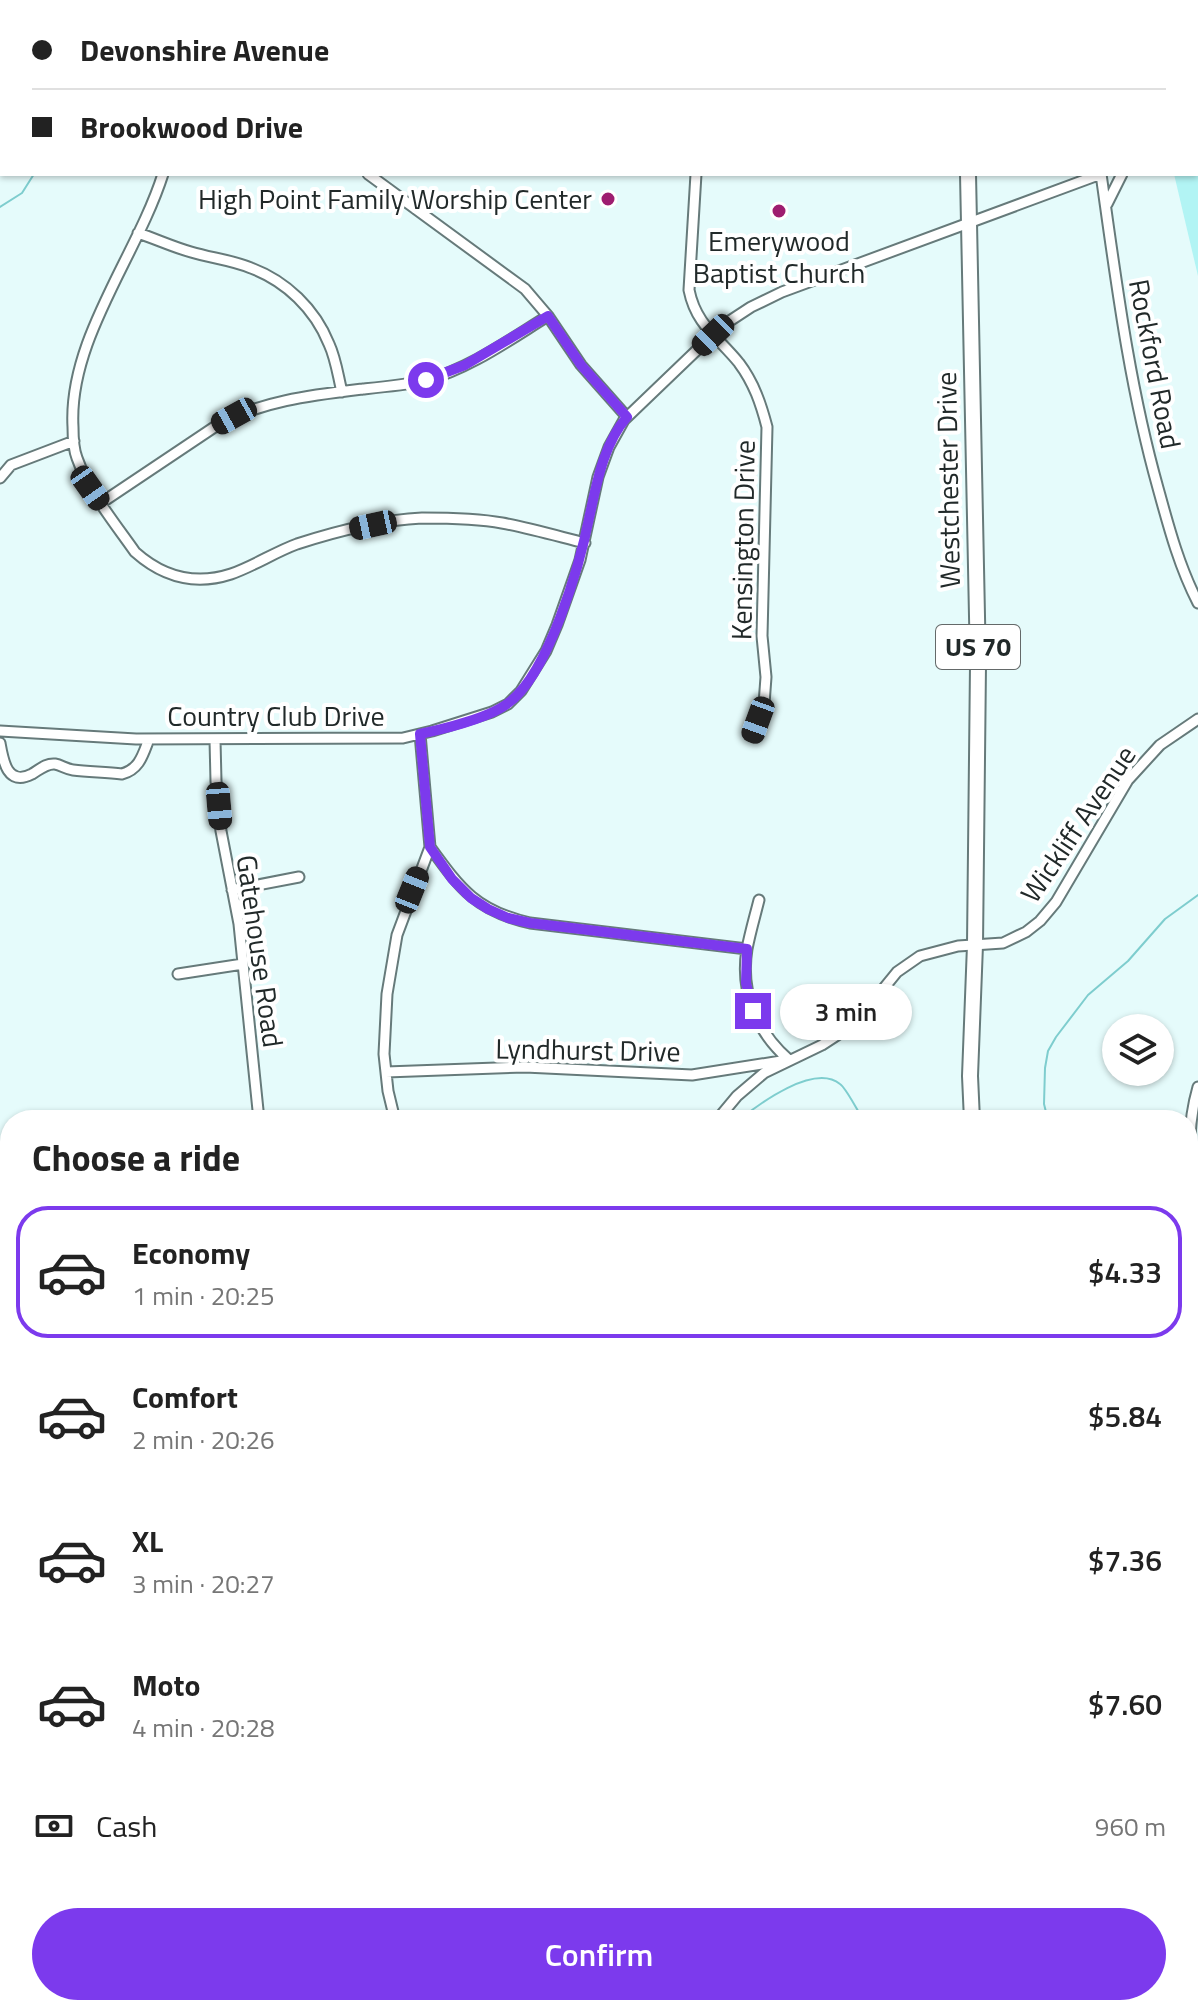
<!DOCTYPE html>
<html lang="en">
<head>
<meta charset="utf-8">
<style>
  :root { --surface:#fff; --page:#f2f2f2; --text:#222; --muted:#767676; --line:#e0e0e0; --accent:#7c3aed }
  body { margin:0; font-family:"Titillium Web",sans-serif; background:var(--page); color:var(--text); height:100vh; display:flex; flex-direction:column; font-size:30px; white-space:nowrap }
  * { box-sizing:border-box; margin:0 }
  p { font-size:26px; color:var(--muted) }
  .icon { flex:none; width:44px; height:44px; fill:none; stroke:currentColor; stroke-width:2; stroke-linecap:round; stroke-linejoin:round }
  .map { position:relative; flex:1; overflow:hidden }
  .panel { position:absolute; left:0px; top:1110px; width:1198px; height:906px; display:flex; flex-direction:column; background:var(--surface); border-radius:32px 32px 0 0; box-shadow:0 2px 6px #0004 }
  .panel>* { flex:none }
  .guide { position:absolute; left:0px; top:0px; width:1198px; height:176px; box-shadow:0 2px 6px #0004; display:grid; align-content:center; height:176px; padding:0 32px; background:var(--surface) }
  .tools { position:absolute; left:1102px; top:1014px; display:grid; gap:16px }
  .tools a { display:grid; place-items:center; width:72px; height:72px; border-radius:50%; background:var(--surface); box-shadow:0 2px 6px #0004; font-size:40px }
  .end { position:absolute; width:36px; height:36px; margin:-18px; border:10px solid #7c3aed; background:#fff; box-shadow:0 0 0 4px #fff }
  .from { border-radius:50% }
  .bubble { position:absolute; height:56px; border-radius:28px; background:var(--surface); box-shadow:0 2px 6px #0004; font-size:26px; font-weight:600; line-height:56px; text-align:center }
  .car { position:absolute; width:24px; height:48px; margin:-24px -12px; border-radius:10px; box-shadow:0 0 6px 2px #0007; background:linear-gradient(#222 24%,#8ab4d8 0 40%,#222 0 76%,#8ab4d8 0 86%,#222 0) }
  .guide b { display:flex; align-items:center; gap:28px; height:76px; font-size:30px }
  .guide b+b { border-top:2px solid var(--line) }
  .guide i { width:20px; height:20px; background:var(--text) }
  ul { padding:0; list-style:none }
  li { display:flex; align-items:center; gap:24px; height:132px; margin:0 16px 12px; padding:0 16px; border:4px solid transparent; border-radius:32px }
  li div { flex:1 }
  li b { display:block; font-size:30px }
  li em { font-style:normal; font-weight:600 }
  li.current { border-color:var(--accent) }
  li>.icon { width:72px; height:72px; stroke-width:1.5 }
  h2 { padding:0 32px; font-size:36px; line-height:96px }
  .pay { display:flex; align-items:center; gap:20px; height:88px; padding:0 32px; font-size:30px }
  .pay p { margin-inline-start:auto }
  .button { display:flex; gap:16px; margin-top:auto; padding:16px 32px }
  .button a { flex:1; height:92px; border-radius:48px; background:var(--accent); color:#fff; font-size:32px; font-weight:600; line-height:92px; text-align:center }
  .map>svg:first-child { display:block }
</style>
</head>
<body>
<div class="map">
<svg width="1198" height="2015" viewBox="0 0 1198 2015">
  <rect width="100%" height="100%" fill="#e5fbfb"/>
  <path fill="#b2f4f4" d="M1198,142V276L1174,174H1196V143Z"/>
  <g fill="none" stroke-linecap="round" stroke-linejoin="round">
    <path stroke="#7ecdce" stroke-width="2" d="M0,207L22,193L34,174
      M739,1120C759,1104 814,1063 840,1084C847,1089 857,1111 864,1120
      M1048,1120L1044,1104L1045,1068L1048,1051L1056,1037L1088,995L1128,961L1165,919L1198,895
      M0,1508L10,1509"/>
    <g stroke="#667a7a" stroke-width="13">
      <path id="street" d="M23,0L25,2
        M445,0L446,2
        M704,0V2
        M180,2L183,0
        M860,2V0
        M1083,2V0
        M0,114L2,111
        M1196,133L1198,132
        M163,174C137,256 68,340 73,427C73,437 73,448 77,458C89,492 114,522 135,552C163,577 194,586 231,574C254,566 275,552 297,544C337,531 381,520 422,518C444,518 481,519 502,523C529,528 557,536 585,543
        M368,174L525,289L548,316L581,365L627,417
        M696,174L689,290C696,325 718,337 739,363C754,383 761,404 767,427L762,636L766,677L764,704L752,736
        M1101,174C1116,280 1129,385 1158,488C1169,528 1179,566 1198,603
        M1107,204L1122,174
        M138,233C156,239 173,247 191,252C211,258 232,260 251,268C286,281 315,309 329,344C336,359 338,376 342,392
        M0,478L11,465L74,441
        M101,503L216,426C260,401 313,395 363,389C383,387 404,385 424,381C469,369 509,340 548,316
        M0,731L136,739L403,738L432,731L492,712L508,704L521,691L546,651L557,625L580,560L598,477L609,447L624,420L722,326L751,307L782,292L1101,174
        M215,740L216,781L221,831L239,924L259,1120
        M0,743C3,760 7,787 32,774C39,770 46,763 55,764C61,765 66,769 73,770C89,772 106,772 122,774C140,769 143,754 149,739
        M430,847C461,890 477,911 530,923L747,949
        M232,890L299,877
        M759,900C755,916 750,933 747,949C740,992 756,1031 789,1060
        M178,974L243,964
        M386,1072L525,1067L692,1075L781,1061
        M1198,1087C1188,1122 1187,1157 1198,1192
        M395,1120L388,1091L384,1054L387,994L397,935L430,847L420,734
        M717,1120L737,1096L764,1073L822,1045L845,1030L866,1010L897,972L920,956L958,946L1003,943L1026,932L1040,921L1056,902L1128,780L1160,745L1198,719
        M0,1400L10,1398
        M0,1694L8,1735L10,1772
        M162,2006L163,2015
        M470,2006V2015
        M690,2006V2015
        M308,2015L309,2006"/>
    </g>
    <g stroke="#667a7a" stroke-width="18">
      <path id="secondary" d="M1188,1601L1198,1598
        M0,1981L10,1980"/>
    </g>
    <g stroke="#667a7a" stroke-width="18">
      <path id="primary" d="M964,0V2
        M968,174L978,665L975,945L970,1076L972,1120
        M989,2015L991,2006"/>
    </g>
    <use href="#street" stroke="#fff" stroke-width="9"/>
    <use href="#secondary" stroke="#fff" stroke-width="14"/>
    <use href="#primary" stroke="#fff" stroke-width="14"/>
  </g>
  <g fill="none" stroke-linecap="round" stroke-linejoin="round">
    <path stroke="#7c3aed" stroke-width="10" d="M426,380L465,365L548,316L581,365L627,417C604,443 597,482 590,514C580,564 549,675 507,704C488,718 444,729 420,734L430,847L452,879L471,898L488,909L508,918L530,923L747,949L746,983L753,1011"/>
  </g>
  <g fill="#9e1d70" stroke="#fff" stroke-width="3">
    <circle cx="608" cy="199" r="8"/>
    <circle cx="779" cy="211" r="8"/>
  </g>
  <g text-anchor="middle" stroke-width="8" stroke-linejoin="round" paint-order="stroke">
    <rect fill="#fff" stroke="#646969" stroke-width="2" x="936" y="625" width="84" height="44" rx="6"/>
    <g font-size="26" font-weight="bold" fill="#212929">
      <text x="978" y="656">US 70</text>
    </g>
    <g font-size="28" fill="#212929" stroke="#fff" text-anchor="end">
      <text x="592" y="209">High Point Family Worship Center</text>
      <text x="779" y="251" text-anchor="middle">Emerywood<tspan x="779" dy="32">Baptist Church</tspan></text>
    </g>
    <g font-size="28" fill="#212929" stroke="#fff">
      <text transform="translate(1155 364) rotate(79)" y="10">Rockford Road</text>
      <text transform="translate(948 480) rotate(-91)" y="10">Westchester Drive</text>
      <text transform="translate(743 540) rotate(-89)" y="10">Kensington Drive</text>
      <text x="276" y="726">Country Club Drive</text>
      <text transform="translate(1078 824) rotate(-56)" y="10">Wickliff Avenue</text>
      <text transform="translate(260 951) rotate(82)" y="10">Gatehouse Road</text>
      <text transform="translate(588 1050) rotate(1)" y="10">Lyndhurst Drive</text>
    </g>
  </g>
</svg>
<div class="tools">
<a><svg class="icon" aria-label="layers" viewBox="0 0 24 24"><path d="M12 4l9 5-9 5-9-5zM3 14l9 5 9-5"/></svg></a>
</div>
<i class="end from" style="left:426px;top:380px"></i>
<i class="end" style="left:753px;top:1011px"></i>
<div class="bubble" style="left:780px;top:984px;width:132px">3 min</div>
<i class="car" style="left:713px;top:335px;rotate:226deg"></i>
<i class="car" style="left:234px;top:416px;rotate:241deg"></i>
<i class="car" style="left:90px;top:488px;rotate:145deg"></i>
<i class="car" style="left:373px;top:525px;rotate:258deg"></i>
<i class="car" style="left:758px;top:720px;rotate:200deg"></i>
<i class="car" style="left:219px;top:806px;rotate:175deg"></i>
<i class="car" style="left:412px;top:890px;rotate:22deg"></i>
<div class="guide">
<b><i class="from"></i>Devonshire Avenue</b>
<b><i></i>Brookwood Drive</b>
</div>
<section class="panel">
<h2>Choose a ride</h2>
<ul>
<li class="current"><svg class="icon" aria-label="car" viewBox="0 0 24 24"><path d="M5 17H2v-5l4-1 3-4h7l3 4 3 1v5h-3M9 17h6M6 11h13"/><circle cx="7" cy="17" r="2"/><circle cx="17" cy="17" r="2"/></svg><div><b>Economy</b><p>1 min · 20:25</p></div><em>$4.33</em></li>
<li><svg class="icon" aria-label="car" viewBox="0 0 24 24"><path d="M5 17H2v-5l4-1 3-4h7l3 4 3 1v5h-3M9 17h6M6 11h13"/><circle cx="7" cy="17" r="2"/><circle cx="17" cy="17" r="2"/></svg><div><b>Comfort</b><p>2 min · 20:26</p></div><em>$5.84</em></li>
<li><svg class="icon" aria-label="car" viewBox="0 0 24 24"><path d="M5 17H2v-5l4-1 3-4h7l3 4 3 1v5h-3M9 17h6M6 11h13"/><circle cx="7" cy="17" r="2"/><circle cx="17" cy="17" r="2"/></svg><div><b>XL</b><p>3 min · 20:27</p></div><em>$7.36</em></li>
<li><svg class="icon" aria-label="car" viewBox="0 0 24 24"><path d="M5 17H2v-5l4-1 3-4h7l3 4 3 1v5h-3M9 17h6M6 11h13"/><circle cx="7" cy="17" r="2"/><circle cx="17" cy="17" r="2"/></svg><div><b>Moto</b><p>4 min · 20:28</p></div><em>$7.60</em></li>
</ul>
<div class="pay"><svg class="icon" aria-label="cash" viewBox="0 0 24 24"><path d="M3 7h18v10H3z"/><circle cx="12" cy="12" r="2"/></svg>Cash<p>960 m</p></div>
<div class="button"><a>Confirm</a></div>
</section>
</div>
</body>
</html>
